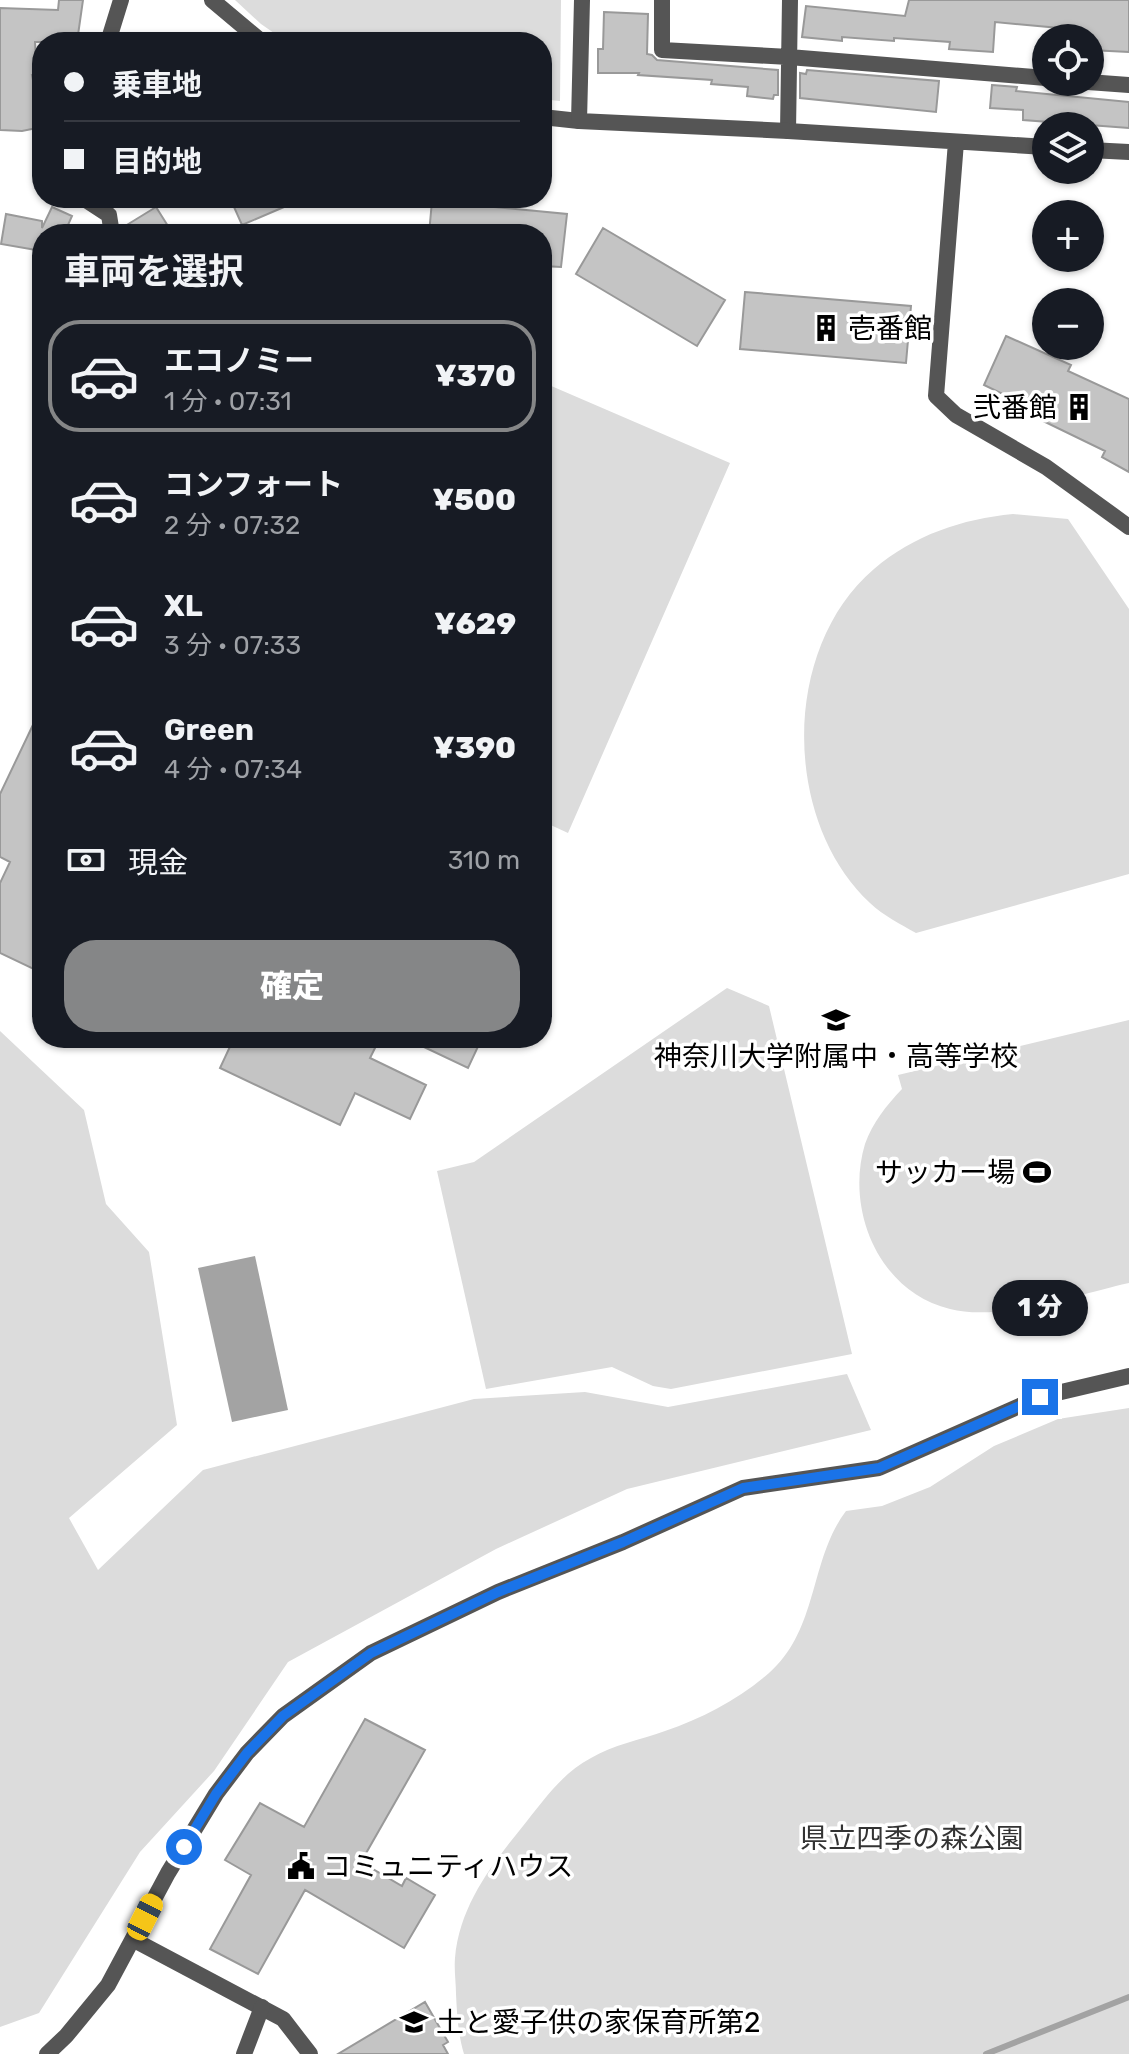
<!DOCTYPE html>
<html lang="ja">
<head>
<meta charset="utf-8">
<style>
  :root { --surface:#171b24; --page:#242831; --text:#f1f3f6; --muted:#9ea1a6; --line:#363941; --accent:#858687 }
  body { margin:0; font-family:Rubik,"Noto Sans JP",sans-serif; background:var(--page); color:var(--text); height:100vh; display:flex; flex-direction:column; font-size:30px; white-space:nowrap }
  * { box-sizing:border-box; margin:0 }
  p { font-size:26px; color:var(--muted) }
  .icon { flex:none; width:44px; height:44px; fill:none; stroke:currentColor; stroke-width:2; stroke-linecap:round; stroke-linejoin:round }
  .map { position:relative; flex:1; overflow:hidden }
  .drawer { position:absolute; left:32px; top:224px; width:520px; height:824px; display:flex; flex-direction:column; background:var(--surface); border-radius:32px; box-shadow:0 2px 6px #0004 }
  .drawer>* { flex:none }
  .guide { position:absolute; left:32px; top:32px; width:520px; height:176px; border-radius:32px; box-shadow:0 2px 6px #0004; display:grid; align-content:center; height:176px; padding:0 32px; background:var(--surface) }
  .fabs { position:absolute; left:1032px; top:24px; display:grid; gap:16px }
  .fabs a { display:grid; place-items:center; width:72px; height:72px; border-radius:50%; background:var(--surface); box-shadow:0 2px 6px #0004; font-size:40px }
  .end { position:absolute; width:36px; height:36px; margin:-18px; border:10px solid #1a73e8; background:#fff; box-shadow:0 0 0 4px #fff }
  .from { border-radius:50% }
  .bubble { position:absolute; height:56px; border-radius:28px; background:var(--surface); box-shadow:0 2px 6px #0004; font-size:26px; font-weight:800; line-height:56px; text-align:center }
  .car { position:absolute; width:24px; height:48px; margin:-24px -12px; border-radius:10px; box-shadow:0 0 6px 2px #0007; background:linear-gradient(#f5c518 24%,#345 0 40%,#f5c518 0 76%,#345 0 86%,#f5c518 0) }
  .guide b { display:flex; align-items:center; gap:28px; height:76px; font-size:30px }
  .guide b+b { border-top:2px solid var(--line) }
  .guide i { width:20px; height:20px; background:var(--text) }
  ul { padding:0; list-style:none }
  li { display:flex; align-items:center; gap:24px; height:112px; margin:0 16px 12px; padding:0 16px; border:4px solid transparent; border-radius:32px }
  li div { flex:1 }
  li b { display:block; font-size:30px }
  li em { font-style:normal; font-weight:800 }
  li.selected { border-color:var(--accent) }
  li>.icon { width:72px; height:72px; stroke-width:1.5 }
  h2 { padding:0 32px; font-size:36px; line-height:96px }
  .pay { display:flex; align-items:center; gap:20px; height:88px; padding:0 32px; font-size:30px }
  .pay p { margin-inline-start:auto }
  .action { display:flex; gap:16px; margin-top:auto; padding:16px 32px }
  .action a { flex:1; height:92px; border-radius:32px; background:var(--accent); color:#fff; font-size:32px; font-weight:800; line-height:92px; text-align:center }
  .map>svg:first-child { display:block }
</style>
</head>
<body>
<div class="map">
<svg width="1129" height="2054" viewBox="0 0 1129 2054">
  <rect width="100%" height="100%" fill="#fff"/>
  <path fill="#dcdcdc" d="M235,0H561L560,101L542,99V42H287L261,24Z
    M542,382L730,463L568,833L542,821Z
    M1013,514L1068,519L1129,609V874L916,933C900,924 884,916 870,903C782,821 781,648 874,569C914,535 962,519 1013,514Z
    M727,988L769,1006L852,1354L671,1389L653,1386L612,1367L486,1389L437,1171L474,1162Z
    M1129,1020V1283C1079,1294 1000,1322 950,1309C879,1292 845,1210 865,1144C873,1122 886,1106 902,1089L898,1075Z
    M0,1031L84,1110L106,1204L149,1252L177,1425L69,1518L98,1570L203,1470L474,1399L585,1392L668,1407L847,1374L871,1430L627,1489L496,1549L288,1662L214,1771L140,1852L39,2013L0,2027Z
    M1129,1408V2054H464C458,2034 457,2015 456,1994C456,1983 454,1970 455,1958C460,1903 494,1862 527,1821C546,1797 563,1773 591,1758C613,1745 640,1740 665,1731C703,1718 739,1699 769,1673C819,1629 809,1560 846,1511L882,1506L930,1487L994,1446L1058,1419Z"/>
  <path fill="#a3a3a3" d="M255,1256L288,1410L232,1422L198,1268Z"/>
  <g fill="none" stroke-linecap="round" stroke-linejoin="round">
    <path stroke="#a3a3a3" stroke-width="6" d="M986,2054L1129,1997"/>
  </g>
  <path fill="#c4c4c4" stroke="#999" stroke-width="2" d="M59,0H83L77,42H35L37,75H32L42,127L22,131L0,130V8L58,10Z
    M909,0H1129V52L1090,50V38H1069L1070,29L995,22L993,52L949,49L950,42L894,38V41L842,37V41L802,37L806,6L905,16Z
    M604,12L648,14L647,54L652,55L657,60L778,70V95H774L773,99L747,96L748,87L711,84L712,80L638,75L639,73H598V49H603Z
    M807,70L939,81L936,112L800,98V73L806,74Z
    M992,85L1017,87L1016,91L1129,102V128L1023,120V110L990,108Z
    M230,198H305L242,225Z
    M432,201L567,214L561,267L542,266V234H429Z
    M52,207L72,216L64,234H42V251L1,244L6,214L42,221V228Z
    M156,207L173,234H123L122,228Z
    M603,228L725,300L697,346L576,274Z
    M745,292L911,306L906,363L740,349Z
    M1006,336L1071,365L1068,371L1129,399V472L1102,457L1105,451L1041,420L1044,414L984,385Z
    M42,706V973L0,953V883L10,862L0,857V794Z
    M234,1038H380L370,1058L426,1085L410,1119L355,1093L340,1125L220,1068Z
    M405,1038H482L468,1068Z
    M365,1719L425,1750L361,1862L402,1886L406,1878L435,1895L404,1948L305,1890L258,1974L210,1949L251,1875L225,1860L260,1803L304,1827Z
    M425,2002L448,2042L443,2045L448,2054H338Z"/>
  <g fill="none" stroke-linecap="round" stroke-linejoin="round">
    <path stroke="#555" stroke-width="16" d="M212,0L262,42
      M662,0V50L789,57L1046,78
      M108,42L121,0
      M1088,82L1129,85
      M542,117L579,121
      M788,131L790,0
      M83,198L109,215L112,234
      M134,1940L283,2019L310,2054"/>
    <path stroke="#555" stroke-width="16" d="M582,0L579,121L788,131L1046,147
      M956,142L936,396L956,415L1046,467L1129,527
      M1090,150L1129,152
      M47,2054L66,2036L108,1985L168,1873L216,1794L247,1753L283,1716L371,1653L498,1592L623,1542L743,1488L879,1468L1040,1397L1129,1376
      M244,2054L262,2007"/>
  </g>
  <g fill="none" stroke-linecap="round" stroke-linejoin="round">
    <path stroke="#1a73e8" stroke-width="10" d="M184,1847L216,1794L247,1753L283,1716L371,1653L498,1592L623,1542L743,1488L879,1468L1040,1397"/>
  </g>
  <defs>
    <g id="building-bare" transform="scale(2.16)"><path d="M-4-6H4V6H1V3H-1V6H-4ZM-2.5-4.3h1.7v1.8h-1.7ZM.8-4.3h1.7v1.8H.8ZM-2.5-1h1.7V.8h-1.7ZM.8-1h1.7V.8H.8Z" fill="#000" stroke="#fff" stroke-width="2.5" paint-order="stroke"/></g>
    <g id="school-bare" transform="scale(2.16)"><path d="M0-5L7-2L0 1L-7-2ZM-4 1L0 2.5L4 1V4Q0 6-4 4Z" fill="#000" stroke="#fff" stroke-width="2.5" paint-order="stroke"/></g>
    <g id="stadium-bare" transform="scale(2.16)"><path d="M0-5a6.5 5 0 1 0 0 10a6.5 5 0 1 0 0-10ZM-3.5-1.8h7v3.6h-7Z" fill="#000" stroke="#fff" stroke-width="2.5" paint-order="stroke"/></g>
    <g id="civic-bare" transform="scale(2.16)"><path d="M-.6-6.5H3V-4.5H.6V-3L4-1V1h2V6H-6V1h2V-1L-.6-3ZM-1.2 2.5V6h2.4V2.5Z" fill="#000" stroke="#fff" stroke-width="2.5" paint-order="stroke"/></g>
  </defs>
  <g fill-rule="evenodd">
    <use href="#building-bare" x="826" y="328"/>
    <use href="#building-bare" x="1079" y="407"/>
    <use href="#school-bare" x="836" y="1020"/>
    <use href="#stadium-bare" x="1037" y="1172"/>
    <use href="#civic-bare" x="301" y="1866"/>
    <use href="#school-bare" x="414" y="2022"/>
  </g>
  <g text-anchor="middle" stroke-width="7" stroke-linejoin="round" paint-order="stroke">
    <g font-size="28" fill="#000" stroke="#fff" text-anchor="start">
      <text x="848" y="338">壱番館</text>
      <text x="1057" y="417" text-anchor="end">弐番館</text>
      <text x="836" y="1066" text-anchor="middle">神奈川大学附属中・高等学校</text>
      <text x="1015" y="1182" text-anchor="end">サッカー場</text>
      <text x="323" y="1876">コミュニティハウス</text>
      <text x="436" y="2032">土と愛子供の家保育所第2</text>
    </g>
    <g font-size="28" fill="#333" stroke="#fff">
      <text x="912" y="1848">県立四季の森公園</text>
    </g>
  </g>
</svg>
<div class="fabs">
<a><svg class="icon" aria-label="locate" viewBox="0 0 24 24"><circle cx="12" cy="12" r="6"/><path d="M12 2v4M12 18v4M2 12h4M18 12h4"/></svg></a>
<a><svg class="icon" aria-label="layers" viewBox="0 0 24 24"><path d="M12 4l9 5-9 5-9-5zM3 14l9 5 9-5"/></svg></a>
<a>+</a>
<a>−</a>
</div>
<i class="end from" style="left:184px;top:1847px"></i>
<i class="end" style="left:1040px;top:1397px"></i>
<div class="bubble" style="left:992px;top:1280px;width:96px">1 分</div>
<i class="car" style="left:145px;top:1917px;rotate:27deg"></i>
<div class="guide">
<b><i class="from"></i>乗車地</b>
<b><i></i>目的地</b>
</div>
<section class="drawer">
<h2>車両を選択</h2>
<ul>
<li class="selected"><svg class="icon" aria-label="car" viewBox="0 0 24 24"><path d="M5 17H2v-5l4-1 3-4h7l3 4 3 1v5h-3M9 17h6M6 11h13"/><circle cx="7" cy="17" r="2"/><circle cx="17" cy="17" r="2"/></svg><div><b>エコノミー</b><p>1 分 · 07:31</p></div><em>¥370</em></li>
<li><svg class="icon" aria-label="car" viewBox="0 0 24 24"><path d="M5 17H2v-5l4-1 3-4h7l3 4 3 1v5h-3M9 17h6M6 11h13"/><circle cx="7" cy="17" r="2"/><circle cx="17" cy="17" r="2"/></svg><div><b>コンフォート</b><p>2 分 · 07:32</p></div><em>¥500</em></li>
<li><svg class="icon" aria-label="car" viewBox="0 0 24 24"><path d="M5 17H2v-5l4-1 3-4h7l3 4 3 1v5h-3M9 17h6M6 11h13"/><circle cx="7" cy="17" r="2"/><circle cx="17" cy="17" r="2"/></svg><div><b>XL</b><p>3 分 · 07:33</p></div><em>¥629</em></li>
<li><svg class="icon" aria-label="car" viewBox="0 0 24 24"><path d="M5 17H2v-5l4-1 3-4h7l3 4 3 1v5h-3M9 17h6M6 11h13"/><circle cx="7" cy="17" r="2"/><circle cx="17" cy="17" r="2"/></svg><div><b>Green</b><p>4 分 · 07:34</p></div><em>¥390</em></li>
</ul>
<div class="pay"><svg class="icon" aria-label="cash" viewBox="0 0 24 24"><path d="M3 7h18v10H3z"/><circle cx="12" cy="12" r="2"/></svg>現金<p>310 m</p></div>
<div class="action"><a>確定</a></div>
</section>
</div>
</body>
</html>
